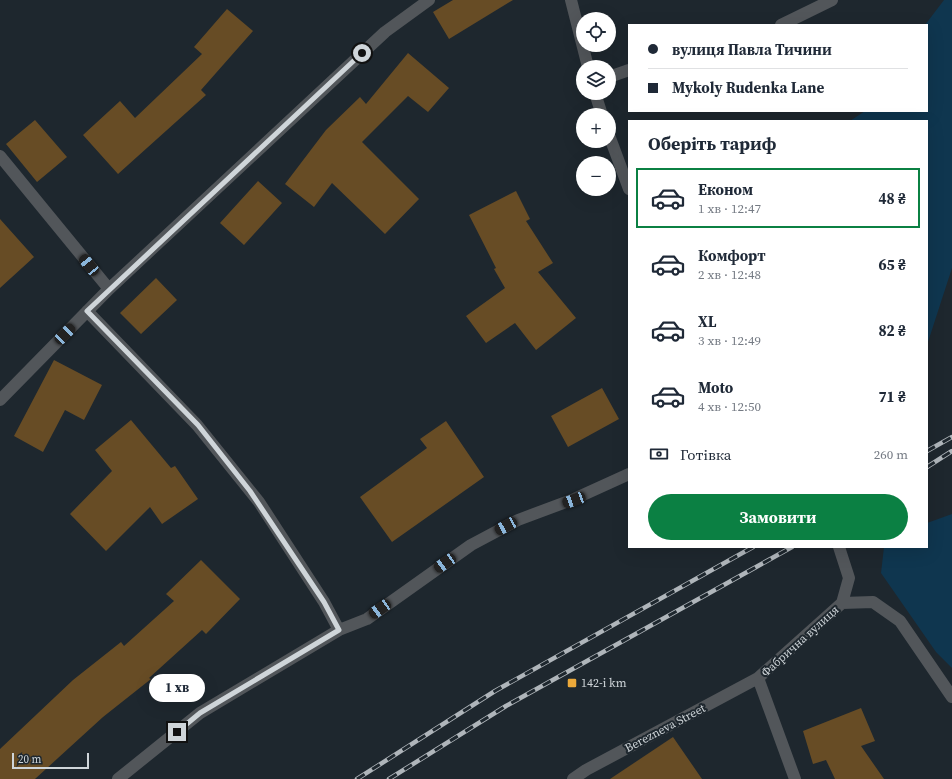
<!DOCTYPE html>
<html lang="uk">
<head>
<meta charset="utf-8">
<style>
  :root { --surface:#fff; --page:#f6f6f7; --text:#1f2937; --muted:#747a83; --line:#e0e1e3; --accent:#0b8043 }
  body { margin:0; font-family:"Source Serif 4",serif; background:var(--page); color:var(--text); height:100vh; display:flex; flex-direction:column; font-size:15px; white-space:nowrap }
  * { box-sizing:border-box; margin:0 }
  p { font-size:13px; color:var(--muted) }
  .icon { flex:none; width:22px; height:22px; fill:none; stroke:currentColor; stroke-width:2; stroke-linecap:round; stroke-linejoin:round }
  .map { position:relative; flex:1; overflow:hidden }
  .sheet { position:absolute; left:628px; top:120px; width:300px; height:428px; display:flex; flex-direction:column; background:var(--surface); border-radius:0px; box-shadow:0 4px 16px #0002 }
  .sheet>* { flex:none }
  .hud { position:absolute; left:628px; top:24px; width:300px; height:88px; border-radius:0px; box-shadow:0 4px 16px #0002; display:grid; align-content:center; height:88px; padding:0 20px; background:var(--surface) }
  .fabs { position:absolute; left:576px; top:12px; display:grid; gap:8px }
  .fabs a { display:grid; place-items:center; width:40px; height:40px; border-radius:50%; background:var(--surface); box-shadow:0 4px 16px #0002; font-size:20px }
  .scale { position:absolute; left:12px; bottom:10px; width:77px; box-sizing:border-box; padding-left:4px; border:2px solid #cfd5d9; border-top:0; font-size:11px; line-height:14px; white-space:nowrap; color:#cfd5d9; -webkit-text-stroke:3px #1e272e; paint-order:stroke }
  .end { position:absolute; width:18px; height:18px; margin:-9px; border:5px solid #cfd5d9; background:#111; box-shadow:0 0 0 2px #111 }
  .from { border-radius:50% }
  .bubble { position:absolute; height:28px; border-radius:14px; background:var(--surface); box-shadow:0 4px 16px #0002; font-size:13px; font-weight:700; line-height:28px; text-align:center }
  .car { position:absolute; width:12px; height:24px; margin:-12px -6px; border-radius:5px; box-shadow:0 0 3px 1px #0007; background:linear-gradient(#222 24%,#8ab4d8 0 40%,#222 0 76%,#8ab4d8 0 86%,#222 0) }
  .hud b { display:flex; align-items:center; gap:14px; height:38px; font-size:15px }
  .hud b+b { border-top:1px solid var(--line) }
  .hud i { width:10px; height:10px; background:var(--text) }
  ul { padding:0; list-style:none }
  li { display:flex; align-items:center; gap:12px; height:60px; margin:0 8px 6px; padding:0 12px; border:2px solid transparent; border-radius:0px }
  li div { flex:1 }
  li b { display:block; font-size:15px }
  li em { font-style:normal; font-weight:700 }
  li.current { border-color:var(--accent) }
  li>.icon { width:36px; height:36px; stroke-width:1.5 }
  h2 { padding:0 20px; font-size:18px; line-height:48px }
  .pay { display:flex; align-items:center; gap:10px; height:44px; padding:0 20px; font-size:15px }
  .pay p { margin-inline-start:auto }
  .primary-button { display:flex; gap:8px; margin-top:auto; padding:8px 20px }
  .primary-button a { flex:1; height:46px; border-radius:24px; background:var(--accent); color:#fff; font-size:16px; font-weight:700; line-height:46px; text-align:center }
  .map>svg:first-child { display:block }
</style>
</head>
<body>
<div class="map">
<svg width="952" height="779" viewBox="0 0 952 779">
  <rect width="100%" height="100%" fill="#1e272e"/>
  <path fill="#0f364f" d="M944,0H952V268L927,345V121H850L865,111H927V25H925Z
    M952,514V668L936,652L881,573L884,547H927V523Z"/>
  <path fill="#674c25" d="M453,0H513L449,39L433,12Z
    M227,9L253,31L201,90L206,95L118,174L83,135L120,101L135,118L202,54L194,47Z
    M408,53L449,88L428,112L408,96L362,142L419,199L385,234L332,183L314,207L285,184L326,130L360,97L366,104Z
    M35,120L67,157L37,182L6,144Z
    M258,181L282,203L244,245L220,223Z
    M516,191L530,219L526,221L553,263L538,272L576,318L536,350L515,323L486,343L466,316L505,288L494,269L496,268L469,215Z
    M0,219L34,257L0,288Z
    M156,278L177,300L141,334L120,313Z
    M54,360L102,385L84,420L65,410L43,452L14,436Z
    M602,388L619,419L568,447L551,416Z
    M131,420L171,468L175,466L198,499L162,524L150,507L106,551L70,514L112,471L95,450Z
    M446,421L484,477L392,542L360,497L427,448L420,439Z
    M201,560L240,599L206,634L202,630L149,678L151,679L103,717L35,779H0V749L73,680L121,642L124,646L174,601L166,594Z
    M861,708L875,741L861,746L884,779H835L826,760L813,764L803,731Z
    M673,737L702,779H610Z"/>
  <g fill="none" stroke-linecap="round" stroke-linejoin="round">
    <path stroke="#52565a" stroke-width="12" d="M571,0L588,67
      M781,25L832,0
      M609,77L629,70
      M595,93L602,115
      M609,135L629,189
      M0,156L109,289
      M87,311L197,425L259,502L324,602L339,630
      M0,400L109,289L385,32L429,0
      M842,603L873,602L900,621L952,697
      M118,779L200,713L339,630L367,619L471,545L518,520L574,499L629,474
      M573,779L586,770L758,678
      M795,779L758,678L842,603L849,578L839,547"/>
    <g stroke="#afb5ba" stroke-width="4.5">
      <path id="rail" d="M927,451L952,437
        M927,467L952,451
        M357,779L495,691L753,547
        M389,779L506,706L792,547"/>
    </g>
    <use href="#rail" stroke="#1e272e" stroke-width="3" stroke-dasharray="9" stroke-linecap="butt"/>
  </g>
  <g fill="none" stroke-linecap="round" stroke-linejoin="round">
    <path stroke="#cfd5d9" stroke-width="5" d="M177,732L200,713L339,630L324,602L250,491L198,425L87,311L362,53"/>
  </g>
  <rect fill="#eca93a" stroke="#1e272e" stroke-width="1.5" x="567" y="678" width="10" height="10" rx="2"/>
  <g text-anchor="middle" stroke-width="4" stroke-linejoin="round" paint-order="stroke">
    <g font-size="12" fill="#cfd5d9" stroke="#1e272e">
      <text transform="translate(800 641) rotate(-42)" y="4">Фабрична вулиця</text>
      <text transform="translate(665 728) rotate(-28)" y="4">Berezneva Street</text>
    </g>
    <g font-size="12" fill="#cfd5d9" stroke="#1e272e" text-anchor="start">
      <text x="581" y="687">142-i km</text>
    </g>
  </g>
</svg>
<div class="fabs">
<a><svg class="icon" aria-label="locate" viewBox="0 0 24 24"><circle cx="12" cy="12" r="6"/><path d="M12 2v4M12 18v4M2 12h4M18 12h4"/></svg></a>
<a><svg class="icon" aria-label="layers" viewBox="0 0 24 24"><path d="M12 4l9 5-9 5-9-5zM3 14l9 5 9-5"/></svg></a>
<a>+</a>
<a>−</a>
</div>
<div class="scale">20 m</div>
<i class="end from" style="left:362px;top:53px"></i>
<i class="end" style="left:177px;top:732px"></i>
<div class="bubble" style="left:149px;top:674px;width:56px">1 хв</div>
<i class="car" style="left:89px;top:265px;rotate:321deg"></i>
<i class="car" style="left:65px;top:334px;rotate:45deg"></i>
<i class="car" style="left:574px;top:500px;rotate:250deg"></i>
<i class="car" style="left:506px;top:526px;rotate:242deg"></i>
<i class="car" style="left:445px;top:563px;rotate:235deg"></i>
<i class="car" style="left:380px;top:609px;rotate:235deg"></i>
<div class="hud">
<b><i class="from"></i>вулиця Павла Тичини</b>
<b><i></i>Mykoly Rudenka Lane</b>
</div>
<section class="sheet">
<h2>Оберіть тариф</h2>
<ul>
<li class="current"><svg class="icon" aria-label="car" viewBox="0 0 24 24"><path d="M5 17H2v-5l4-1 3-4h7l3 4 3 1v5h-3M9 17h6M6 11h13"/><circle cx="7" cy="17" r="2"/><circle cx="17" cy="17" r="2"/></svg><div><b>Економ</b><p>1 хв · 12:47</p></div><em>48 ₴</em></li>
<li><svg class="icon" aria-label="car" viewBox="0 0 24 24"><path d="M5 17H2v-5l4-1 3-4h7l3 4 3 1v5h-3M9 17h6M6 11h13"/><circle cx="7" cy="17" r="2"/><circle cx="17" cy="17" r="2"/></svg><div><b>Комфорт</b><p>2 хв · 12:48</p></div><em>65 ₴</em></li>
<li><svg class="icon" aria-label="car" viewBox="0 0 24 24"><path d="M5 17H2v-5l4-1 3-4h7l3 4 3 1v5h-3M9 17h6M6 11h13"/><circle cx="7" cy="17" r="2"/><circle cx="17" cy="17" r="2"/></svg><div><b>XL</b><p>3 хв · 12:49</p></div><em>82 ₴</em></li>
<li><svg class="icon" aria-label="car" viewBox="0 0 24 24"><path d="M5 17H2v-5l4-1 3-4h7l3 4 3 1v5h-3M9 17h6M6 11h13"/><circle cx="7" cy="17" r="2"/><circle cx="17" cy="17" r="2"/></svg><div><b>Moto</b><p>4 хв · 12:50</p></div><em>71 ₴</em></li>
</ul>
<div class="pay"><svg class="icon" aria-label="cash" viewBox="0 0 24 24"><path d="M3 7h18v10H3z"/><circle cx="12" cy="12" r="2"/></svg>Готівка<p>260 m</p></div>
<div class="primary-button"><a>Замовити</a></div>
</section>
</div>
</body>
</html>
